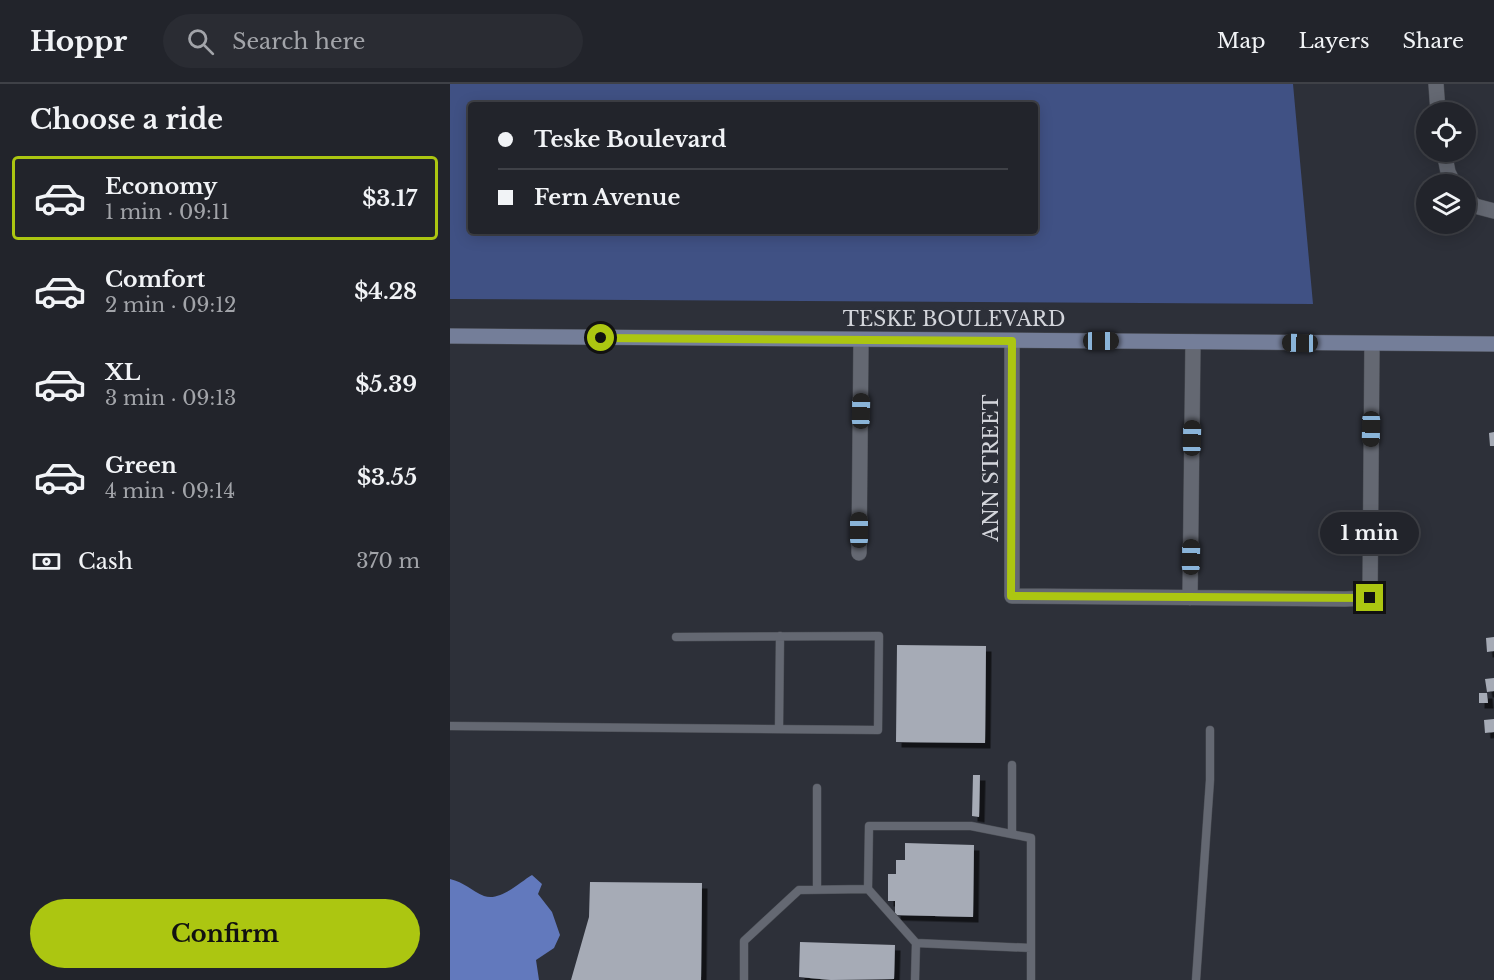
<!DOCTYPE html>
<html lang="en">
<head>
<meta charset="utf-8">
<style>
  :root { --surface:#22242b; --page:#2a2c33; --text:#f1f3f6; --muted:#a2a4a9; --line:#3f4147; --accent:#acc611 }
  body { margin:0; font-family:"Libre Baskerville",serif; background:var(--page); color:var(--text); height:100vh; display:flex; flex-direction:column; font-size:22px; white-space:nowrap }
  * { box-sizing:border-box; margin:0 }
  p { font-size:20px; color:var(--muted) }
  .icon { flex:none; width:33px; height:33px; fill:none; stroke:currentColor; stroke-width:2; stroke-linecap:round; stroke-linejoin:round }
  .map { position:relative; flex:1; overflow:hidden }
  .side { display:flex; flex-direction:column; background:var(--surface); width:450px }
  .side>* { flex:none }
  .banner { position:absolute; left:18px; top:18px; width:570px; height:132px; border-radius:6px; box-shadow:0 3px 15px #0003,0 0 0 2px var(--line); display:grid; align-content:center; height:132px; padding:0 30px; background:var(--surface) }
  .tools { position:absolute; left:966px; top:18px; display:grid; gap:12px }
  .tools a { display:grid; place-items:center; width:60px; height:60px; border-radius:50%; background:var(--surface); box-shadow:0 3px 15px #0003,0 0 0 2px var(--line); font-size:30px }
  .end { position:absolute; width:27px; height:27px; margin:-14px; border:8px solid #acc611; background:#111; box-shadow:0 0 0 3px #111 }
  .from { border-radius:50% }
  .bubble { position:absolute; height:42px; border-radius:21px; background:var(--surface); box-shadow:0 3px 15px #0003,0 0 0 2px var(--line); font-size:20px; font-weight:700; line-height:42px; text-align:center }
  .car { position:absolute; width:18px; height:36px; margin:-18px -9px; border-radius:8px; box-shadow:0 0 4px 2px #0007; background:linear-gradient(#222 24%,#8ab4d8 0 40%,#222 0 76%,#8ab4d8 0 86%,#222 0) }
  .banner b { display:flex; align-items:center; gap:21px; height:57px; font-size:22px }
  .banner b+b { border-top:2px solid var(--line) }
  .banner i { width:15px; height:15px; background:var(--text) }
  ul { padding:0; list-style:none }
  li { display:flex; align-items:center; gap:18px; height:84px; margin:0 12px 9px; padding:0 18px; border:3px solid transparent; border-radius:6px }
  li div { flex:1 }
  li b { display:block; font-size:22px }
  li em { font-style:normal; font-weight:700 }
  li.selected { border-color:var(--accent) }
  li>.icon { width:54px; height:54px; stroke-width:1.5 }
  h2 { padding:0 30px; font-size:27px; line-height:72px }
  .pay { display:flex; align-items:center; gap:15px; height:66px; padding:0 30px; font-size:22px }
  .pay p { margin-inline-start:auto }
  .cta { display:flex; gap:12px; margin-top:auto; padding:12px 30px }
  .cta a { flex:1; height:69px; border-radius:36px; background:var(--accent); color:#111; font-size:24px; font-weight:700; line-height:69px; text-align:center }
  header { display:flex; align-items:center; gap:36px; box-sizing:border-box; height:84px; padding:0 30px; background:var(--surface); border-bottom:2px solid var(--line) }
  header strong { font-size:28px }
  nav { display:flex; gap:33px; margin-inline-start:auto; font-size:21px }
  .search { width:420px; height:54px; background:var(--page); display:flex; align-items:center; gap:15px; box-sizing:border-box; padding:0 21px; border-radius:33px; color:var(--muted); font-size:22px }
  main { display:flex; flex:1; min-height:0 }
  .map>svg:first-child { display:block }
</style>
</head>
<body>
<header>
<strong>Hoppr</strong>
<div class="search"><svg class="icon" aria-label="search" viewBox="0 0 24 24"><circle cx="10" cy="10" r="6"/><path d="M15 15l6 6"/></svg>Search here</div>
<nav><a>Map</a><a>Layers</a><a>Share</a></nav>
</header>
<main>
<section class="side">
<h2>Choose a ride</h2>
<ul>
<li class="selected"><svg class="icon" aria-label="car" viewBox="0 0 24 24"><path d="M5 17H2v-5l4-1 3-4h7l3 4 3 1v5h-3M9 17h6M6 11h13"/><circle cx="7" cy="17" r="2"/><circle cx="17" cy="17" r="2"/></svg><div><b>Economy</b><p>1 min · 09:11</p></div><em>$3.17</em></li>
<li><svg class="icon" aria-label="car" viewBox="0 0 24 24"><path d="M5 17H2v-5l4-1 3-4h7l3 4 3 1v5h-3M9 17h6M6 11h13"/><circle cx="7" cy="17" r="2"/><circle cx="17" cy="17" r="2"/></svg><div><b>Comfort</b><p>2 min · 09:12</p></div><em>$4.28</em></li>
<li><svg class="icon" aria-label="car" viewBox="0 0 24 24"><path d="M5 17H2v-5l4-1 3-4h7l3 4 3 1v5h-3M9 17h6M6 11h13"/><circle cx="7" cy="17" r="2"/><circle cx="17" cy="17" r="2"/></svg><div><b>XL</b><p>3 min · 09:13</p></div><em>$5.39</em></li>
<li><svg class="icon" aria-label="car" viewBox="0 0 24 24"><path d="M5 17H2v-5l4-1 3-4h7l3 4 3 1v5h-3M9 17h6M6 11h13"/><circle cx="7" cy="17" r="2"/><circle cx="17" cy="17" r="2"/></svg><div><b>Green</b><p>4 min · 09:14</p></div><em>$3.55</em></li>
</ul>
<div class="pay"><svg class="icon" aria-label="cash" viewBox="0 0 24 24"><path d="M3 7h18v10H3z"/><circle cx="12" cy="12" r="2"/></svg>Cash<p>370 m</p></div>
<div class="cta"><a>Confirm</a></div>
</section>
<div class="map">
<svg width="1044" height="896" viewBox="0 0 1044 896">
  <defs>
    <filter id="shadow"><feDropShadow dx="5.5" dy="5.5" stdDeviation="0" flood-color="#0009"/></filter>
  </defs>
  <rect width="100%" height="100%" fill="#2d3039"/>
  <path fill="#405184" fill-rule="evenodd" d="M0,0H843L863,220L0,215ZM21,21H585V147H21Z"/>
  <path fill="#6279bd" d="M82,791L92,800L88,810L102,828L110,851L104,864L86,876L89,896H0V795C14,798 22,807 34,812C50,818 70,798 82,791Z"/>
  <path fill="#a6abb6" filter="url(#shadow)" d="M1044,348V362H1040L1039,349Z
    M1044,553V567L1037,568L1036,554Z
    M447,561L536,562L535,659L446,658Z
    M1044,594V607L1037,608L1035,595Z
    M1029,609H1037L1038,619H1029Z
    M1044,635V648L1035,649L1034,636Z
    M523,691H530L529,733L522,732Z
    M455,759L524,761L523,833L445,831V817H438V790H446V776H455Z
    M140,798L252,799L251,896H121L139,833Z
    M350,858L445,861L444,895L381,896L349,893Z"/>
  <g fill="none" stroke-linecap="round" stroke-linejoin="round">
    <g stroke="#4a4d54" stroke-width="9">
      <path id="lane" d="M0,642L428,646L429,552L226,553
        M329,645L330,552
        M562,681V750
        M367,704V805
        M418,805L466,859L581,864
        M294,896V857L349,806L418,805L419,742H521L581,754V896
        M465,896L466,859
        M746,896L760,696V646"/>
    </g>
    <g stroke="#4a4d54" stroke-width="16">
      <path id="street" d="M986,0L988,28
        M994,68L998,88L1004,100
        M1016,113L1025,122L1044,127
        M562,257V512L895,515L920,514L922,260
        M409,469L411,256
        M740,514L743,258"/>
    </g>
    <g stroke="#4a4d54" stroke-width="16">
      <path id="secondary" d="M0,252L1044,260"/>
    </g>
    <use href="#lane" stroke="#646872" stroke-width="8"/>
    <use href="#street" stroke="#646872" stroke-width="15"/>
    <use href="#secondary" stroke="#747e99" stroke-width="15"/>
  </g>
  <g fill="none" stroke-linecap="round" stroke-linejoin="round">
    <path stroke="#acc611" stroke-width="8" d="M151,254L562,257L561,512L920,514"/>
  </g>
  <g text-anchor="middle" stroke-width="6" stroke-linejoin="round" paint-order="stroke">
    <g font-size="20" fill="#d3d5db" stroke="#2d3039">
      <text x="504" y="242">TESKE BOULEVARD</text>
      <text transform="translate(541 384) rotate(-90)" y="7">ANN STREET</text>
    </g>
  </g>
</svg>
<div class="tools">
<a><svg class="icon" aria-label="locate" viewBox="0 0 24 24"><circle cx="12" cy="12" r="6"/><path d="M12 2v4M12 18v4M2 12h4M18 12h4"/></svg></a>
<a><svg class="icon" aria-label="layers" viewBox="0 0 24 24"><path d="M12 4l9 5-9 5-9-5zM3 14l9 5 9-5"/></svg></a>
</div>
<i class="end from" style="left:151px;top:254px"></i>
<i class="end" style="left:920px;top:514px"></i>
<div class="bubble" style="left:870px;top:428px;width:99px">1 min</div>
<i class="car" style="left:651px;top:257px;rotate:90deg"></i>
<i class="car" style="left:850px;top:259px;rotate:271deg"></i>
<i class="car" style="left:411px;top:327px;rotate:1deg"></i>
<i class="car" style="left:921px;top:345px;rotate:181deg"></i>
<i class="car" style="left:742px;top:354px;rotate:1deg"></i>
<i class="car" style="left:409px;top:446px;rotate:0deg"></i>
<i class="car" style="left:741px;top:473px;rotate:1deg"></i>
<div class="banner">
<b><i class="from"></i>Teske Boulevard</b>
<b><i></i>Fern Avenue</b>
</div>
</div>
</main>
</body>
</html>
